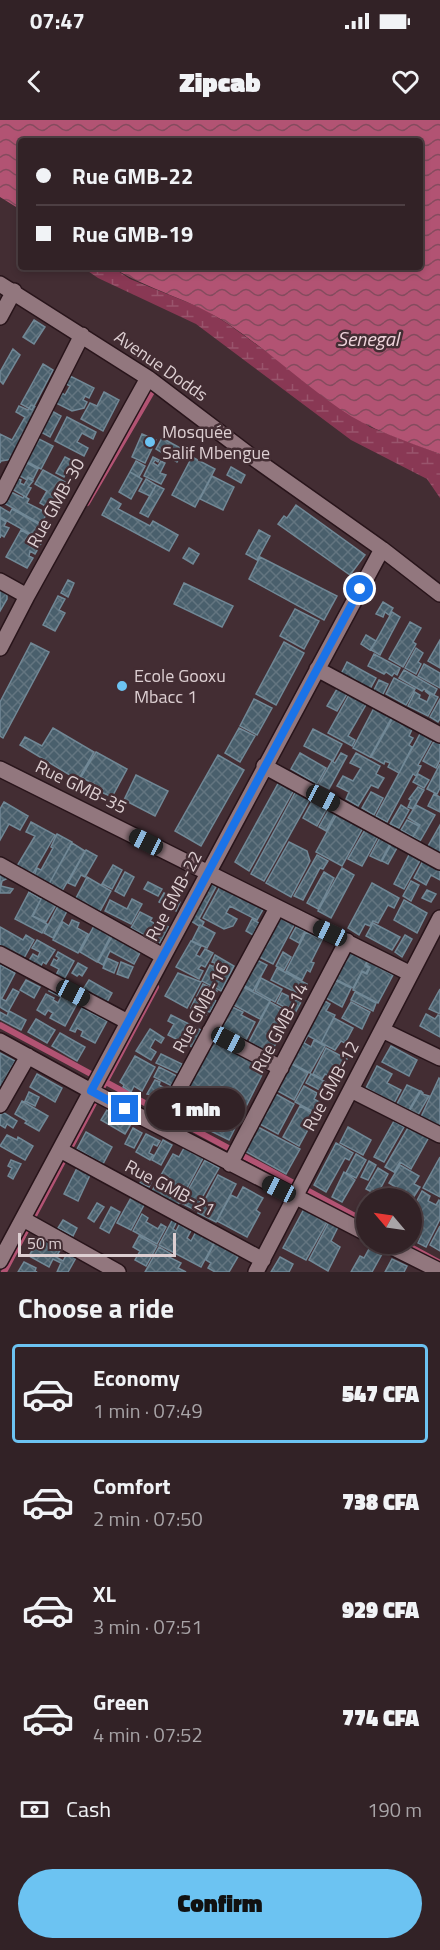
<!DOCTYPE html>
<html lang="en">
<head>
<meta charset="utf-8">
<style>
  :root { --surface:#322226; --page:#3d2f32; --text:#f1f3f6; --muted:#a8a4a7; --line:#4d3f43; --accent:#6cc3f2 }
  body { margin:0; font-family:"Titillium Web",sans-serif; background:var(--page); color:var(--text); height:100vh; display:flex; flex-direction:column; font-size:22px; white-space:nowrap }
  * { box-sizing:border-box; margin:0 }
  p { font-size:20px; color:var(--muted) }
  .icon { flex:none; width:33px; height:33px; fill:none; stroke:currentColor; stroke-width:2; stroke-linecap:round; stroke-linejoin:round }
  .map { position:relative; height:1152px; overflow:hidden }
  .side { display:flex; flex-direction:column; background:var(--surface); flex:1 }
  .side>* { flex:none }
  .banner { position:absolute; left:18px; top:18px; width:405px; height:132px; border-radius:6px; box-shadow:0 3px 9px #0003,0 0 0 2px var(--line); display:grid; align-content:center; height:132px; padding:0 18px; background:var(--surface) }
  .needle { width:39px; rotate:299deg }
  .controls { position:absolute; left:356px; top:1068px; display:grid; gap:12px }
  .controls a { display:grid; place-items:center; width:66px; height:66px; border-radius:50%; background:var(--surface); box-shadow:0 3px 9px #0003,0 0 0 2px var(--line); font-size:30px }
  .scale { position:absolute; left:18px; bottom:15px; width:158px; box-sizing:border-box; padding-left:6px; border:3px solid #ddcfd2; border-top:0; font-size:16px; line-height:21px; white-space:nowrap; color:#ddcfd2; -webkit-text-stroke:4px #432d33; paint-order:stroke }
  .end { position:absolute; width:27px; height:27px; margin:-14px; border:8px solid #1a73e8; background:#fff; box-shadow:0 0 0 3px #fff }
  .from { border-radius:50% }
  .bubble { position:absolute; height:42px; border-radius:21px; background:var(--surface); box-shadow:0 3px 9px #0003,0 0 0 2px var(--line); font-size:20px; font-weight:800; line-height:42px; text-align:center }
  .car { position:absolute; width:18px; height:36px; margin:-18px -9px; border-radius:8px; box-shadow:0 0 4px 2px #0007; background:linear-gradient(#222 24%,#8ab4d8 0 40%,#222 0 76%,#8ab4d8 0 86%,#222 0) }
  .banner b { display:flex; align-items:center; gap:21px; height:57px; font-size:22px }
  .banner b+b { border-top:2px solid var(--line) }
  .banner i { width:15px; height:15px; background:var(--text) }
  ul { padding:0; list-style:none }
  li { display:flex; align-items:center; gap:18px; height:99px; margin:0 12px 9px; padding:0 6px; border:3px solid transparent; border-radius:6px }
  li div { flex:1 }
  li b { display:block; font-size:22px }
  li em { font-style:normal; font-weight:800 }
  li.selected { border-color:var(--accent) }
  li>.icon { width:54px; height:54px; stroke-width:1.5 }
  h2 { padding:0 18px; font-size:27px; line-height:72px }
  .pay { display:flex; align-items:center; gap:15px; height:66px; padding:0 18px; font-size:22px }
  .pay p { margin-inline-start:auto }
  .action { display:flex; gap:12px; margin-top:auto; padding:12px 18px }
  .action a { flex:1; height:69px; border-radius:36px; background:var(--accent); color:#111; font-size:24px; font-weight:800; line-height:69px; text-align:center }
  .status { display:flex; justify-content:space-between; align-items:center; height:42px; padding:0 30px; background:var(--surface); direction:ltr }
  .status svg { height:16px; fill:currentColor }
  header { display:flex; justify-content:space-between; align-items:center; height:78px; padding:0 18px; background:var(--surface); font-size:27px; font-weight:800 }
  .map>svg:first-child { display:block }
</style>
</head>
<body>
<div class="status"><b>07:47</b><svg viewBox="0 0 49 12"><path d="M0 12V9h3v3zM5 12V6h3v6zM10 12V3h3v9zM15 12V0h3v12zM26 1h20v11H26zM47 4h2v5h-2z"/></svg></div>
<header><svg class="icon" aria-label="back" viewBox="0 0 24 24"><path d="M15 5l-7 7 7 7"/></svg>Zipcab<svg class="icon" aria-label="heart" viewBox="0 0 24 24"><path d="M12 20l-8-8c-3-5 5-10 8-4 3-6 11-1 8 4z"/></svg></header>
<div class="map">
<svg width="440" height="1152" viewBox="0 0 440 1152">
  <defs>
    <pattern id="wetland-marsh" width="20" height="14" patternUnits="userSpaceOnUse" patternTransform="scale(1.5)"><rect width="20" height="14" fill="#893854"/><path d="M1 5h8M5 5V1M11 12h8M15 12V8" fill="none" stroke="#99546c"/></pattern>
    <pattern id="water-waves" width="16" height="10" patternUnits="userSpaceOnUse" patternTransform="scale(1.5)"><rect width="16" height="10" fill="#b25373"/><path d="M0 5q4-4 8 0t8 0" fill="none" stroke="#854b5e"/></pattern>
    <pattern id="building-cross-hatch" width="8" height="8" patternUnits="userSpaceOnUse" patternTransform="scale(1.5)"><rect width="8" height="8" fill="#495f6c"/><path d="M0 0l8 8M0 8l8-8" fill="none" stroke="#637580"/></pattern>
  </defs>
  <rect width="100%" height="100%" fill="#432d33"/>
  <path fill="url(#wetland-marsh)" d="M82,147H112L130,159L204,189L228,204L370,307L440,334V378L427,359L351,320L196,204L98,158Z"/>
  <path fill="url(#water-waves)" d="M0,0H440V334C406,321 370,310 340,289C301,262 266,229 227,203C191,179 148,170 112,147H420V21H21V90L0,77Z"/>
  <g fill="none" stroke-linecap="round" stroke-linejoin="round">
    <path stroke="#b25373" stroke-width="6" d="M87,383L153,270
      M0,905L366,1102
      M405,1124L440,1143
      M4,1152L156,867"/>
  </g>
  <path fill="url(#building-cross-hatch)" stroke="#718896" stroke-width="1.5" d="M34,200L45,207L34,224L23,217Z
    M13,229L20,235L3,264L0,261V252Z
    M43,244L53,250L32,290L21,284Z
    M70,256L94,268L89,278L85,276L83,280L87,282L84,288L72,291L56,283L62,273L65,275L70,266L66,264Z
    M104,272L119,280L103,311L81,299L90,283L97,286Z
    M31,285L38,288L25,312L53,326L41,349L20,338L1,341L0,343V314L12,320L25,297L16,292L19,286L28,290Z
    M50,290L61,296L50,317L39,311Z
    M67,297L96,312L93,319L82,313L77,322L88,328L84,336L55,321Z
    M142,314L156,320L145,343L132,337Z
    M162,318L184,330L177,342L156,329Z
    M65,337L73,341L64,357L56,353Z
    M153,337L159,340L158,342L155,340L153,343L158,346L161,341L165,343L160,353L166,355L161,364L144,356Z
    M192,337L215,349L195,387L172,375Z
    M136,341L145,346L139,357L130,352Z
    M25,342L38,349L33,359L28,357L27,360L18,355Z
    M231,347L245,355L241,363L227,355Z
    M43,350L69,364L54,391L40,383L47,371L35,364Z
    M130,352L142,359L131,379L119,372Z
    M212,356L234,367L223,390L200,379Z
    M16,358L21,360L20,363L24,365L28,358L33,361L28,367L31,368L26,377L10,368Z
    M146,359L156,365L150,376L139,371Z
    M156,365L164,369L148,397L140,393Z
    M9,371L23,378L24,376L29,379L27,383L47,393L41,404L2,382Z
    M111,378L121,384L118,389L150,406L153,401L178,415L169,431L102,395Z
    M296,385L365,435L350,455L278,404L284,396L287,398Z
    M0,387L10,393L12,389L42,406L36,417L0,397Z
    M0,398L6,402L4,406L9,408L4,417L1,415L0,418Z
    M21,410L42,422L35,434L30,431L29,436L33,438L27,448L6,437Z
    M259,410L270,416L257,440L246,434Z
    M189,428L199,434L193,444L183,438Z
    M260,437L337,476L324,500L249,459Z
    M68,460L74,463L68,477L61,473Z
    M184,463L233,486L222,507L174,484Z
    M0,468L7,474V479L0,491Z
    M58,476L65,479L59,490L65,493L55,511L43,505Z
    M383,482L393,488L389,495L385,492L383,497L376,494Z
    M295,489L319,501L304,529L280,516Z
    M392,492L400,497L380,535L371,530Z
    M410,502L421,508L413,522L416,524L403,547L389,539Z
    M366,515L376,521L370,530L361,524Z
    M440,520V548L428,541Z
    M284,522L304,533L276,585L256,574Z
    M31,523L49,532L3,618L0,616V582Z
    M416,528L423,533L418,542L421,544L416,554L405,548Z
    M374,534L400,548L397,555L394,553L392,556L386,552L384,554L368,546Z
    M347,542L376,558L370,569L341,554Z
    M424,544L440,553V568L418,556Z
    M404,550L437,569L434,575L424,569L422,571L399,558Z
    M394,558L415,569L406,585L386,574Z
    M379,560L388,564L382,576L373,572Z
    M337,569L347,574L337,591L327,586Z
    M425,571L438,577L428,596L408,586L415,572L420,575L419,578L427,582L430,575Z
    M350,573L367,583L348,616L355,620L352,626L328,613Z
    M254,579L272,588L257,615L240,606Z
    M440,579V599L438,602L430,597Z
    M374,588L392,597L370,637L353,628Z
    M394,596L413,607L409,616L413,618L409,625L412,627L399,653L388,647L390,643L385,641L384,644L371,637Z
    M53,608L94,632L78,660L20,625L25,617L42,626Z
    M239,608L255,616L240,642L225,633Z
    M313,609L342,624L333,641L304,626Z
    M421,612L433,618L418,645L421,646L416,656L413,654L387,702L376,696Z
    M434,621L440,624V640L436,648L423,641Z
    M96,632L127,649L112,677L101,672L103,669L81,657Z
    M300,633L326,648L317,664L291,649Z
    M341,633L347,636L329,669L319,664L332,641L335,643Z
    M356,633L380,646L376,654L384,658L378,668L371,665L358,686L346,679L349,672L337,666L343,656L353,661L361,648L350,643Z
    M218,635L244,650L201,726L175,711Z
    M440,644V668L437,674L427,669Z
    M418,654L429,660L424,668L413,662Z
    M136,655L168,671L155,696L124,680Z
    M280,660L295,668L249,751L235,742Z
    M418,667L424,670L413,689L408,687L411,680L409,679Z
    M297,669L311,677L264,761L251,754Z
    M371,672L383,678L374,695L362,688Z
    M434,674L440,677V692L428,686Z
    M314,678L337,690L326,711L319,707L328,691L326,690L317,706L303,698Z
    M4,682L28,696L20,710L9,704L0,720V689Z
    M401,685L409,690L399,708L390,704Z
    M416,685L435,695L420,721L413,717L420,705L408,698Z
    M339,690L365,704L342,746L316,732Z
    M407,700L419,706L413,717L401,710Z
    M31,702L55,715L32,755L17,746L35,716L26,712Z
    M440,705V735L427,728Z
    M366,708L379,715L362,746L348,739Z
    M57,714L72,722L49,764L34,756L37,748L41,750L53,728L51,727Z
    M381,716L391,722L381,741L370,736Z
    M289,722L307,731L310,741L291,777L266,763Z
    M72,723L85,731L62,771L49,764Z
    M392,723L398,726L388,744L382,741Z
    M86,730L97,736L85,757L81,755L75,766L68,763Z
    M411,731L422,737L404,769L394,764Z
    M317,735L328,741L323,749L320,748L303,780L294,776Z
    M425,737L440,745V760L431,755L426,765L414,758Z
    M113,745L122,750L112,769L102,764Z
    M342,748L354,755L331,798L318,791Z
    M0,752L10,757L2,761L1,766L13,769L10,773H0Z
    M125,752L134,757L124,776L115,771Z
    M324,752L334,758L318,789L307,783Z
    M87,757L111,771L99,793L75,780Z
    M213,760L218,763L199,799L204,802L202,806L200,805L199,806L191,801Z
    M411,761L419,765L411,781L403,776Z
    M148,762L162,769L158,776L144,769Z
    M222,763L265,786L257,800L230,786L226,793L237,799L233,806L224,809L203,798Z
    M372,763L399,778L394,788L388,785L378,803L373,801L370,806L365,804L359,815L348,808Z
    M427,770L436,774L431,782L422,778Z
    M29,772L41,779L32,796L47,804L42,813L15,799Z
    M164,773L180,782L176,791L159,782Z
    M42,777L56,785L46,802L33,796Z
    M132,779L142,784L131,804L105,791L110,780L127,789Z
    M404,780L427,793L417,813L394,800Z
    M58,786L67,791L53,818L44,813Z
    M140,792L152,798L150,801L159,806L160,803L169,807L160,823L131,808Z
    M279,794L295,803L273,844L257,836Z
    M252,799L259,803L253,815L246,811Z
    M72,800L79,803L77,808L88,814L78,833L53,820L63,802L69,806Z
    M373,803L400,817L392,830L366,816Z
    M200,805L215,813L207,828L192,821Z
    M94,806L111,815L97,842L80,832Z
    M0,807L23,820L26,815L34,820L24,838L0,825Z
    M296,807L305,811L299,823L290,818Z
    M306,812L322,820L311,842L314,843L310,852L307,850L302,860L286,851Z
    M114,813L142,829L134,844L110,831L103,845L98,842Z
    M405,815L412,819L402,837L395,832Z
    M37,820L55,830L46,844L43,842L38,851L28,842L33,834L38,837L40,832L32,828Z
    M191,821L201,826L196,835L200,837L205,829L213,833L205,847L201,845L198,849L203,851L199,859L176,847Z
    M351,829L368,838L365,846L369,848L366,853L362,851L353,868L335,859Z
    M58,832L74,841L62,863L54,859L59,849L51,845L54,839L57,841L59,838L56,836Z
    M283,832L291,837L284,850L276,846Z
    M215,835L234,846L221,871L202,861L210,845L214,847L215,843L212,842Z
    M107,838L118,843L114,853L103,848Z
    M255,839L267,845L253,871L242,864Z
    M368,841L393,855L378,883L353,870L362,852L367,854L370,847L366,845Z
    M121,842L133,847L128,858L117,854Z
    M78,843L87,848L82,856L79,854L77,856L72,853Z
    M0,845L15,853L2,878L0,877Z
    M277,848L307,864L301,875L271,860Z
    M178,853L201,862L187,888L165,876Z
    M261,858L282,869L275,882L255,871Z
    M26,860L40,867L34,878L20,870Z
    M89,860L112,873L106,884L82,871Z
    M335,860L351,868L342,887L326,878Z
    M203,864L217,871L213,879L216,881L210,892L208,891L206,895L191,888L195,879L199,881L200,877L197,876Z
    M52,865L79,880L65,906L50,898L53,893L48,890L45,895L37,890L46,874L54,878L53,880L58,883L61,877L49,871Z
    M240,865L270,881L260,899L230,883Z
    M13,869L19,872L8,892L0,887V878L6,881Z
    M440,869V894L429,889Z
    M355,872L376,883L373,891L351,880Z
    M282,873L301,882L295,893L277,883Z
    M323,880L330,884L326,891L335,895L321,923L305,914Z
    M270,882L294,895L290,903L281,898L280,900L286,904L271,933L249,922Z
    M351,882L370,892L362,909L342,898Z
    M230,886L243,892L241,895L255,902L246,920L220,906Z
    M82,888L107,901L95,923L81,916L83,911L77,908L75,912L70,910Z
    M9,891L26,900L21,910L0,899V892L7,896Z
    M426,894L435,899L438,895L440,896V917L420,906Z
    M171,895L201,910L192,927L168,915L174,904L168,901Z
    M334,898L353,908L345,923L341,921L335,930L321,923Z
    M36,899L55,910L47,923L28,912Z
    M150,909L164,918L161,923L155,919L150,928L156,932L151,940L136,931Z
    M60,913L85,927L77,941L52,926Z
    M303,915L307,917L304,923L311,927L314,920L325,926L310,953L289,942Z
    M212,920L266,947L229,1020L180,996L192,971L188,969Z
    M391,926L417,940L409,956L382,942Z
    M326,928L347,939L336,960L325,954L322,959L313,954Z
    M0,933L15,941L0,968Z
    M161,934L182,944L178,953L156,943Z
    M135,936L155,947L142,971L134,966L131,972L123,967L124,965L120,962Z
    M288,942L308,953L294,980L274,969Z
    M377,946L392,954L387,963L401,970L394,983L366,968Z
    M159,947L177,956L172,966L154,957Z
    M37,954L62,968L55,982L30,967Z
    M311,954L331,965L327,974L306,963Z
    M439,958L440,959V1007L420,999Z
    M155,960L160,962L159,965L166,969L164,972L167,974L162,982L155,979L156,976L147,974Z
    M407,965L420,971L409,990L397,984Z
    M304,966L317,973L314,979L321,983L316,993L295,982Z
    M421,971L423,973L422,974L429,976L418,995L410,990Z
    M29,972L39,977L35,986L25,981Z
    M272,972L294,984L278,1014L256,1002Z
    M22,981L48,996L39,1011L25,1003L27,1001L15,994Z
    M300,986L316,995L299,1026L283,1017Z
    M107,990L131,1004L125,1014L101,1000Z
    M1,991L17,1001L13,1008L7,1004L5,1008L0,1005Z
    M394,1001L404,1007L384,1042L374,1037Z
    M256,1006L300,1029L286,1054L243,1030Z
    M409,1006L429,1017L411,1049L400,1042L394,1052L385,1047Z
    M348,1007L371,1020L363,1035L340,1023Z
    M133,1008L142,1013L134,1028L125,1024Z
    M86,1012L112,1027L103,1044L77,1029Z
    M146,1014L160,1021L157,1026L153,1024L149,1033L153,1035L150,1040L136,1032Z
    M7,1015L17,1020L18,1017L33,1026L25,1040L0,1026Z
    M163,1020L172,1025L161,1045L152,1040Z
    M336,1023L353,1033L349,1040L345,1038L326,1072L314,1065Z
    M184,1028L203,1038L178,1085L152,1071L173,1034L179,1037Z
    M356,1034L366,1040L356,1058L346,1053Z
    M440,1037V1077L423,1068Z
    M11,1040L21,1044L13,1059L8,1056L12,1048L8,1046Z
    M205,1040L219,1048L195,1090L181,1083Z
    M369,1041L376,1045L368,1060L361,1057Z
    M400,1045L419,1056L414,1064L420,1067L413,1078L389,1063Z
    M77,1048L90,1055L78,1081L64,1074Z
    M378,1048L388,1054L377,1075L366,1069Z
    M344,1052L355,1060L342,1082L332,1077Z
    M144,1055L153,1059L149,1067L140,1063Z
    M218,1055L236,1064L216,1102L198,1093Z
    M243,1067L263,1078L256,1090L260,1093L247,1117L217,1101L231,1075L237,1078Z
    M422,1071L430,1076L428,1081L436,1085L439,1080L440,1081V1099L426,1127L418,1123L421,1116L419,1115L421,1111L415,1108L413,1112L411,1111V1092Z
    M132,1076L145,1083L131,1110L117,1103Z
    M97,1083L104,1087L94,1102L88,1098Z
    M111,1087L120,1092L109,1113L100,1108Z
    M304,1089L327,1102L306,1140L283,1128Z
    M142,1094L148,1098L146,1102L158,1109L161,1104L166,1107L157,1124L133,1111Z
    M174,1097L178,1099L173,1109L176,1111L181,1101L193,1107L187,1118L191,1121L197,1110L216,1119L201,1147L159,1125Z
    M63,1100L77,1108L73,1116L58,1108Z
    M329,1102L338,1107L331,1121L340,1127L328,1151L309,1140Z
    M440,1106V1131L430,1125Z
    M41,1115L62,1127L56,1137L63,1141L69,1130L77,1136L68,1152H57L61,1143L53,1139L49,1147L29,1136Z
    M139,1116L157,1126L146,1146L135,1140L140,1131L133,1127Z
    M216,1120L239,1135L229,1152H215L208,1148L211,1143L206,1140Z
    M159,1127L171,1134L169,1137L181,1143L178,1148L186,1152H145Z
    M370,1127L382,1134L372,1152H351L360,1136L364,1138Z
    M280,1137L293,1144L289,1152H271Z
    M392,1139L407,1146L404,1152H385Z
    M24,1142L36,1148L35,1151L37,1152H18Z"/>
  <g fill="none" stroke-linecap="round" stroke-linejoin="round">
    <g stroke="#28141a" stroke-width="18">
      <path id="minor" d="M0,164L148,258L252,337L382,429L440,474
        M0,197L14,171
        M0,377L82,215
        M0,461L27,476
        M0,528L27,476L148,258
        M317,549L440,615
        M264,646L440,742
        M0,649L411,854
        M0,745L163,836
        M0,834L128,902
        M382,910L440,938
        M210,911L281,948
        M0,921L91,971L366,1113
        M351,970L440,1015
        M0,985L28,936
        M159,1006L277,788
        M60,1030L263,1140
        M230,1044L347,821
        M23,1099L118,1152
        M386,1124L440,1151
        M0,1141L382,429
        M256,1152L440,798"/>
    </g>
    <use href="#minor" stroke="#92777e" stroke-width="15"/>
  </g>
  <g fill="none" stroke-linecap="round" stroke-linejoin="round">
    <path stroke="#1a73e8" stroke-width="8" d="M125,989L91,971L360,469"/>
  </g>
  <g fill="#6cc3f2" stroke="#432d33" stroke-width="2">
    <circle cx="150" cy="322" r="6"/>
    <circle cx="122" cy="566" r="6"/>
  </g>
  <g text-anchor="middle" stroke-width="5" stroke-linejoin="round" paint-order="stroke">
    <g font-size="18" fill="#ddcfd2" stroke="#432d33">
      <text transform="translate(161 246) rotate(35)" y="6">Avenue Dodds</text>
      <text transform="translate(56 383) rotate(-61)" y="6">Rue GMB-30</text>
      <text transform="translate(81 667) rotate(26)" y="6">Rue GMB-35</text>
      <text transform="translate(174 776) rotate(-62)" y="6">Rue GMB-22</text>
      <text transform="translate(201 888) rotate(-62)" y="6">Rue GMB-16</text>
      <text transform="translate(280 908) rotate(-62)" y="6">Rue GMB-14</text>
      <text transform="translate(331 966) rotate(-62)" y="6">Rue GMB-12</text>
      <text transform="translate(170 1068) rotate(28)" y="6">Rue GMB-21</text>
    </g>
    <g font-size="18" fill="#ddcfd2" stroke="#432d33" text-anchor="start">
      <text x="162" y="318">Mosquée<tspan x="162" dy="21">Salif Mbengue</tspan></text>
      <text x="134" y="562">Ecole Gooxu<tspan x="134" dy="21">Mbacc 1</tspan></text>
    </g>
    <g font-size="20" font-style="italic" fill="#efd4db" stroke="#432d33">
      <text x="368" y="226">Senegal</text>
    </g>
  </g>
</svg>
<div class="controls">
<a><svg class="needle" viewBox="-14 -14 28 28"><path d="M0-13l5 13h-10z" fill="#e53935"/><path d="M0 13l5-13h-10z" fill="#a8a4a7"/></svg></a>
</div>
<div class="scale">50 m</div>
<i class="end from" style="left:360px;top:469px"></i>
<i class="end" style="left:125px;top:989px"></i>
<div class="bubble" style="left:146px;top:968px;width:99px">1 min</div>
<i class="car" style="left:323px;top:678px;rotate:118deg"></i>
<i class="car" style="left:146px;top:722px;rotate:297deg"></i>
<i class="car" style="left:330px;top:813px;rotate:295deg"></i>
<i class="car" style="left:73px;top:873px;rotate:118deg"></i>
<i class="car" style="left:228px;top:920px;rotate:118deg"></i>
<i class="car" style="left:279px;top:1069px;rotate:297deg"></i>
<div class="banner">
<b><i class="from"></i>Rue GMB-22</b>
<b><i></i>Rue GMB-19</b>
</div>
</div>
<section class="side">
<h2>Choose a ride</h2>
<ul>
<li class="selected"><svg class="icon" aria-label="car" viewBox="0 0 24 24"><path d="M5 17H2v-5l4-1 3-4h7l3 4 3 1v5h-3M9 17h6M6 11h13"/><circle cx="7" cy="17" r="2"/><circle cx="17" cy="17" r="2"/></svg><div><b>Economy</b><p>1 min · 07:49</p></div><em>547 CFA</em></li>
<li><svg class="icon" aria-label="car" viewBox="0 0 24 24"><path d="M5 17H2v-5l4-1 3-4h7l3 4 3 1v5h-3M9 17h6M6 11h13"/><circle cx="7" cy="17" r="2"/><circle cx="17" cy="17" r="2"/></svg><div><b>Comfort</b><p>2 min · 07:50</p></div><em>738 CFA</em></li>
<li><svg class="icon" aria-label="car" viewBox="0 0 24 24"><path d="M5 17H2v-5l4-1 3-4h7l3 4 3 1v5h-3M9 17h6M6 11h13"/><circle cx="7" cy="17" r="2"/><circle cx="17" cy="17" r="2"/></svg><div><b>XL</b><p>3 min · 07:51</p></div><em>929 CFA</em></li>
<li><svg class="icon" aria-label="car" viewBox="0 0 24 24"><path d="M5 17H2v-5l4-1 3-4h7l3 4 3 1v5h-3M9 17h6M6 11h13"/><circle cx="7" cy="17" r="2"/><circle cx="17" cy="17" r="2"/></svg><div><b>Green</b><p>4 min · 07:52</p></div><em>774 CFA</em></li>
</ul>
<div class="pay"><svg class="icon" aria-label="cash" viewBox="0 0 24 24"><path d="M3 7h18v10H3z"/><circle cx="12" cy="12" r="2"/></svg>Cash<p>190 m</p></div>
<div class="action"><a>Confirm</a></div>
</section>
</body>
</html>
